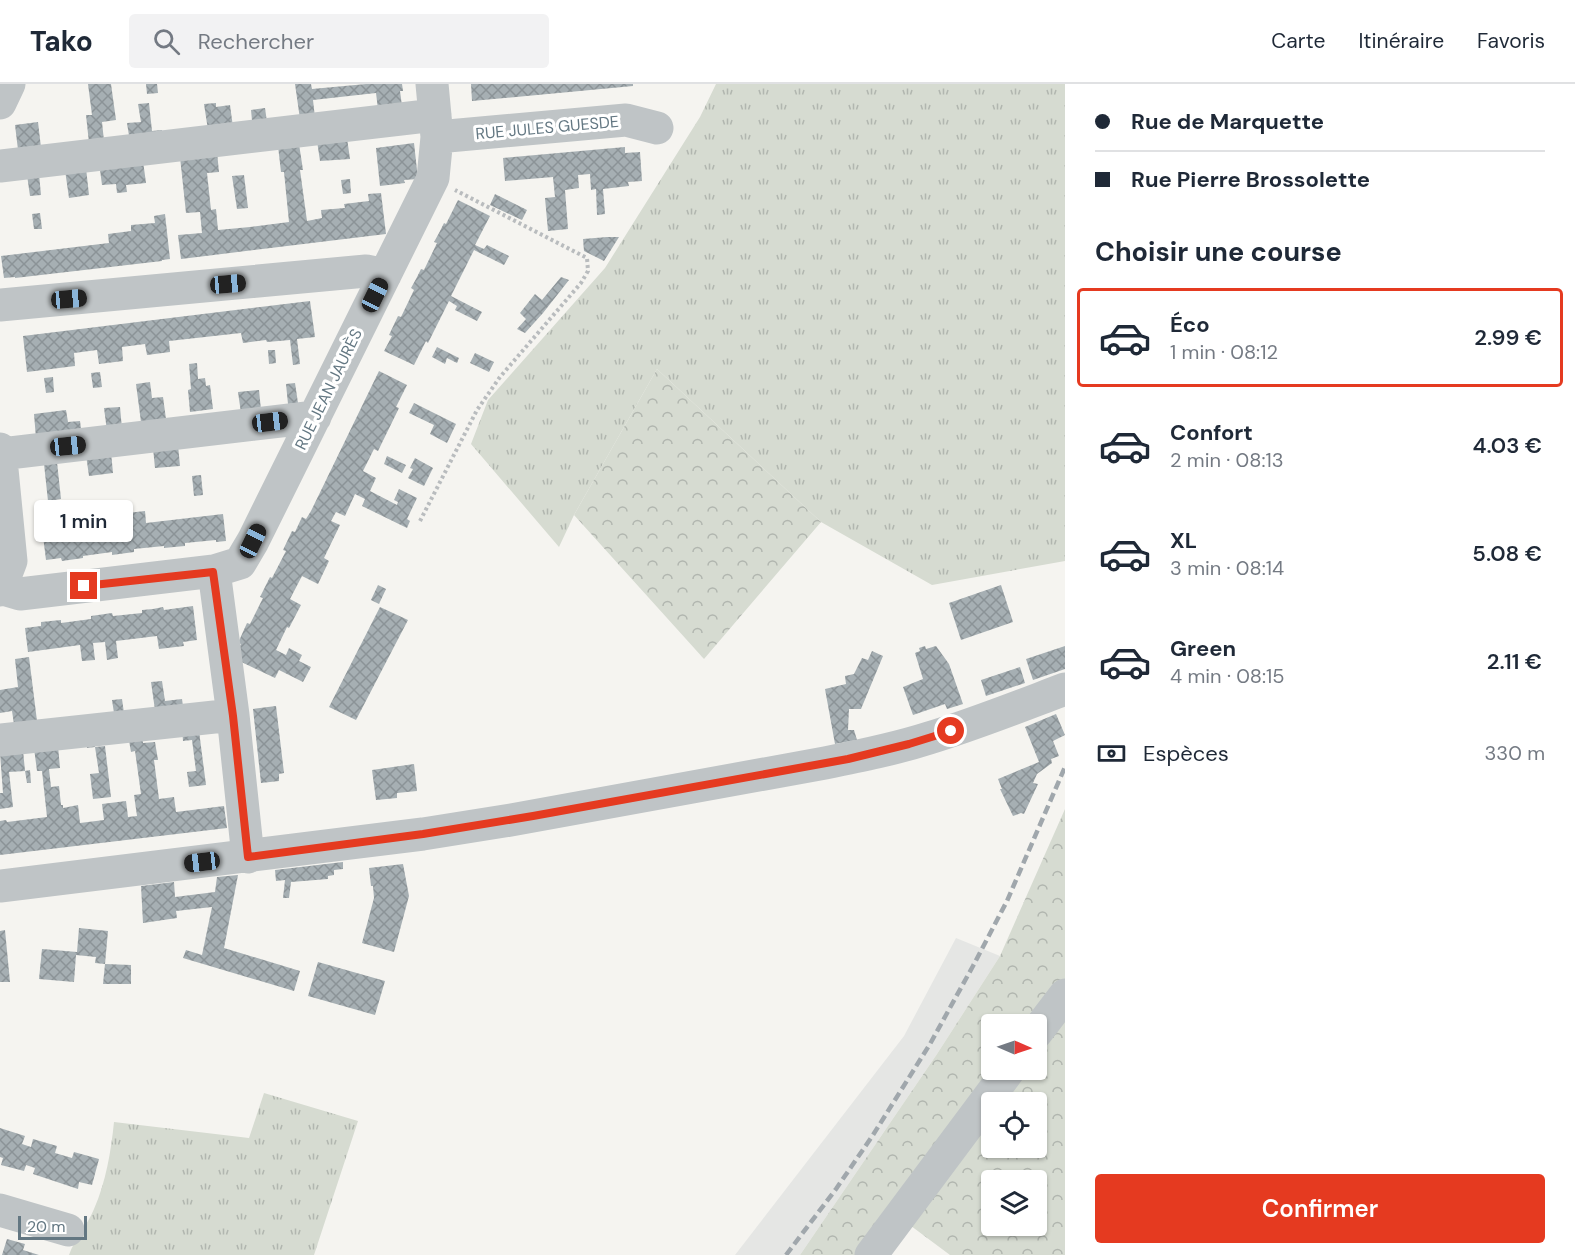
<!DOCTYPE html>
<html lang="fr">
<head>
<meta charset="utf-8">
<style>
  :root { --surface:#fff; --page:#f2f2f3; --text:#1f2937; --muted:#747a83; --line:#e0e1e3; --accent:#e53a20 }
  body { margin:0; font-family:"DM Sans",sans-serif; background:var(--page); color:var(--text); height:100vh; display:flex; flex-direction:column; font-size:22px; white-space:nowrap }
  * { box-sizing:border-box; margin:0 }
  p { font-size:20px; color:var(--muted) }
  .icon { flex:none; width:33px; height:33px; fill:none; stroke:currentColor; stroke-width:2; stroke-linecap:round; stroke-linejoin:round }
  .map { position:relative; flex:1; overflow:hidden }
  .drawer { display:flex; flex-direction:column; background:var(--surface); width:510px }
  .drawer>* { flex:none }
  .top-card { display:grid; align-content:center; height:132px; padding:0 30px; background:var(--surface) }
  .needle { width:39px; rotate:92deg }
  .controls { position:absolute; left:981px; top:930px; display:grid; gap:12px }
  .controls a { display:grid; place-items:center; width:66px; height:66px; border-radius:6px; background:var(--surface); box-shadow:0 2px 4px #0004; font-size:30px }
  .scale { position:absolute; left:18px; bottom:15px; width:69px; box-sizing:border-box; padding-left:6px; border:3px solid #637782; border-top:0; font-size:16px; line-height:21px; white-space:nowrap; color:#637782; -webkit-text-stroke:4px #fff; paint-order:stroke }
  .end { position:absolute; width:27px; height:27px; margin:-14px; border:8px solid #e53a20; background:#fff; box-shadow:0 0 0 3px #fff }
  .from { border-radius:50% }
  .bubble { position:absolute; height:42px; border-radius:6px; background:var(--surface); box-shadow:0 2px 4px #0004; font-size:20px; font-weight:600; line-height:42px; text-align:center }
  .car { position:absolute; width:18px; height:36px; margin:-18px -9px; border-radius:8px; box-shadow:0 0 4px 2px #0007; background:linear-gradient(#222 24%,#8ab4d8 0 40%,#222 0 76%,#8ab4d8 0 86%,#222 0) }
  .top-card b { display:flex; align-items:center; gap:21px; height:57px; font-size:22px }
  .top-card b+b { border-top:2px solid var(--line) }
  .top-card i { width:15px; height:15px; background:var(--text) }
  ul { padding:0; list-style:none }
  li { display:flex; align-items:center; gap:18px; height:99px; margin:0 12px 9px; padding:0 18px; border:3px solid transparent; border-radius:6px }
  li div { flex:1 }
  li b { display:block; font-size:22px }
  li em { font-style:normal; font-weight:600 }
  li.selected { border-color:var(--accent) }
  li>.icon { width:54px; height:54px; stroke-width:1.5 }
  h2 { padding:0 30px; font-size:27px; line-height:72px }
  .pay { display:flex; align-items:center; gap:15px; height:66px; padding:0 30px; font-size:22px }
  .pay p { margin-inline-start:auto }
  .button { display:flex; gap:12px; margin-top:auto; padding:12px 30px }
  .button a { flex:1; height:69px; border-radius:6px; background:var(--accent); color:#fff; font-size:24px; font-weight:600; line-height:69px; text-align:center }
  header { display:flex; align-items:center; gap:36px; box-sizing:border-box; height:84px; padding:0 30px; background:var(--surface); border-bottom:2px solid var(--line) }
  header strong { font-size:28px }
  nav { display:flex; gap:33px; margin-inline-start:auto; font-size:21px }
  .search { width:420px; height:54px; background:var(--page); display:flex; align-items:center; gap:15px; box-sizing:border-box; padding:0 21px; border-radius:6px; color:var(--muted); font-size:22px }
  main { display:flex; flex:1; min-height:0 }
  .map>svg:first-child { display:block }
</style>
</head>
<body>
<header>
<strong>Tako</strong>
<div class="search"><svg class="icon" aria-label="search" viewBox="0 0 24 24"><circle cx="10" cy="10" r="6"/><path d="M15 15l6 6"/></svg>Rechercher</div>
<nav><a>Carte</a><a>Itinéraire</a><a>Favoris</a></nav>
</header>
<main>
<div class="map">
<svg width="1065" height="1171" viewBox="0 0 1065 1171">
  <defs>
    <pattern id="grass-tufts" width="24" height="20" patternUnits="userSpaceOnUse" patternTransform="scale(1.5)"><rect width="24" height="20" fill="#d6dbd1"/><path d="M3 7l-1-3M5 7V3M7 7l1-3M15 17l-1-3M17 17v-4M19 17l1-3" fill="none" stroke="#b1b6af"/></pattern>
    <pattern id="forest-crowns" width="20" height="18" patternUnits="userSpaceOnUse" patternTransform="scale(1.5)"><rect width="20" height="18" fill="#d6dbd1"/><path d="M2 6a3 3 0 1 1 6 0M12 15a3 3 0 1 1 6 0" fill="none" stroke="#b1b6af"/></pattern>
    <pattern id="building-cross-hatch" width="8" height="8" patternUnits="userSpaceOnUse" patternTransform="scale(1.5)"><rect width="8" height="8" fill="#a6afb3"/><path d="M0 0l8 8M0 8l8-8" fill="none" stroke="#8b9397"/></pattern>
  </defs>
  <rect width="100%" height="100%" fill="#f5f4f0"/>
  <path fill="#e5e6e4" d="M956,854L1000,872L937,970L800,1171H735L904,952Z"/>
  <path fill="url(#grass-tufts)" d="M716,0H1065V477L932,501L821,438L657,285L574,431L559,463L471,360L488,316L605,184L700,33Z
    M264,1009L358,1037L314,1171H69C75,1154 87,1142 94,1125C106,1098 111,1067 114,1038L249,1054Z"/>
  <path fill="url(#forest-crowns)" fill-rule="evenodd" d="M657,285L821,438L704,575L574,431Z
    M1065,725V1171H950L899,1133L865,1171H800L937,970L1000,872ZM992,940H1036V986H992ZM992,1018H1036V1064H992ZM992,1096H1036V1142H992Z"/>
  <path fill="url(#building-cross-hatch)" d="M88,0H111L116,36L102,38L104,57L89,59L86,31H92Z
    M146,0H157L158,9L147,10Z
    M295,0H311L312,5L366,0H402L403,7H400L402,22L378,25L376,9L313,16L315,34L300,35Z
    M471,0H633V2L472,17Z
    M149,19L152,47L162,46L163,57L130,58L127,39L141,38L138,20Z
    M216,19V23L230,21L233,43L208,46L204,20Z
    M265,24L268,45L253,47L251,26Z
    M38,38L42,72L19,74L15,41Z
    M347,54L350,75L320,77L317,57Z
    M414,59L418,95L404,96L405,99L380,102L376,64Z
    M299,60L303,86H300L307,137L322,134L321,126L345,124L344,120L369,117L368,110L381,109L386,150L181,175L178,151L202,149L200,128L186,129L180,73L217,68L219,88L207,89L211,126L216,125L218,146L250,143L289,138L284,88H281L278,62Z
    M625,63V69L640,68L642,97L628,98L629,102L603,105L605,130L597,131L596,105L591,106L590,90L578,91L579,104L565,106L568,145L548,147L545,114L555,113L553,93L505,97L503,74Z
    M143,77L146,99L126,101L127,108L117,109L116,100L102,101L99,78Z
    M86,84L89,111L69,114L65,86Z
    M39,90L41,111L30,112L27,91Z
    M244,91L248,124L237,125L232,92Z
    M350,95L351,109L343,110L341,96Z
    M495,110L527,126L522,136L490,121Z
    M458,116L490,132L475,161L484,165L487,161L509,172L504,181L474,166L451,212L482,228L477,237L455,226L457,222L449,217L428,259L426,257L414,281L384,267L392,252L389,251L398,232L401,233L414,206L411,204L416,195L421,185L424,186L437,159L434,158L439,149L444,139L446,140Z
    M40,129L42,145H34L32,130Z
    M165,130L170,175L162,176V177L15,194V193L4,194L1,172L109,159L108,150L131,147V141L155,139L154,132Z
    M607,153H619L604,177L584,167L583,155Z
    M561,193L569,196L543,229L525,249L517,245L526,235L520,229L535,210L542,216Z
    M310,217L315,253L297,255L300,280L293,281L290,256L267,258L266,256L243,259L241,249L169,257L170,268L147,271L145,260L122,263L123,277L99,280L97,266L74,269L75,282L27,288L23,252Z
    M437,263L459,274L457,279L447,274L445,280L432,273Z
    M268,266H275L276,279L269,280Z
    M475,269L494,278L489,288L470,279Z
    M197,279L198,295L205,294L206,302L210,301L213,325L190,328L188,306L191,305L189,280Z
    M379,287L407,301L396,323L399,324L378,367L374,365L363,387L376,394L370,407L397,421L398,418L394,416L399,405L417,414L407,435L410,437L407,444L362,422L365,415L355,410L345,432L336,428L331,437L340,441L324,474L329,477L318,500L302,492L290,515L301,521L289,544L287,543L276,566L286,571L289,564L302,571L299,577L311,583L303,598L279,586L275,594L233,574L241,560L238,559L247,539L250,540L263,514L260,513L270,493L272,494L286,467L283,466L292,447L295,448L302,433L306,435L311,427Z
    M100,288L102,303L93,304L91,289Z
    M53,293L54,308L46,309L44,294Z
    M150,298L152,314L163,313L166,335L141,338L136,300Z
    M295,299L298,319L288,320L286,300Z
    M259,306L261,326L241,329L238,308Z
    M414,319L456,340L447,359L430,350L434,341L409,329Z
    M120,323L122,345L107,347L104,324Z
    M66,326L68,338L80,337L82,352L36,354L34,330Z
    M178,361L180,382L155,384L153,364Z
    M111,368L113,389L89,392L86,371Z
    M387,372L406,381L402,389L384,380Z
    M415,374L433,384L424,402L408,394L413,385L410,384Z
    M57,378L61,415L48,417L44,380Z
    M201,391L203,411L194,412L192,392Z
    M145,427L146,439L223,430L226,457L216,458V456L185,459V462L174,463L164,464V462L134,465V468L112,471V468L83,472V474L62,477L61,474L46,476L43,452L69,449L68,440L79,439L81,448L95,445L93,432L118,428V430Z
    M378,501L386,505L379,520L371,516Z
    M1001,501L1013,538L961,556L949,519Z
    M193,522L197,556L183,558L184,562L159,565L157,552L116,557L118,574L107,576L105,558L93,559L95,576L82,577L80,561L28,568L25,544L41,542V538L61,536V539L91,535V532L112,529L113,532L142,529V526L153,525L163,523L164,526Z
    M380,523L408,536L356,636L329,623Z
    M925,562L926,565L936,562L949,580L963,620L947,625L945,620L913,631L903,603L923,595L915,569L920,567L919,564Z
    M1065,562V585L1033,596L1026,575Z
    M872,567L883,572L861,625H849L848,646H854L857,656L835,660L825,605L846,600L845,592L854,590L862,574L868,576Z
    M29,573L37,637L15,647L12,627L0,629V606L18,603L15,575Z
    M1020,583L1025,599L986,612L981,596Z
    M162,597L165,617L182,615L184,629L155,626L151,598Z
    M122,615L125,636L114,629L112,616Z
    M276,622L284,689L279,690V697L261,699L253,625Z
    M1056,630L1065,651L1053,657L1059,672L1051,675L1052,679L1037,690L1033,699L1038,700L1024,730L1021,729L1013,732L1000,705H1002L998,695L1039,678L1025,643Z
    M182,644L199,647L206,701L189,703L187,688L196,687L192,656L183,657Z
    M142,649L143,659L155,658L158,676H154L159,715L174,713L176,728L224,722L227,744L0,771V737L6,736L7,738L47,733L42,687H37L34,664L58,662L60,684L49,685L51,703L59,702L61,721H63V724L78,721L80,739L104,736L102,720L126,717L128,733L137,732L134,711L141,710L135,667L131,668L128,651Z
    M94,651L95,663L105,662L111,713L93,715L90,690L99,689L95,663L87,664L86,652Z
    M23,666L25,687L30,686L31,699H27L25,687L9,688L13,723L0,725V709H3L0,669Z
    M414,680L417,707L397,709V714L376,716L372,686Z
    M343,778V785L334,786V791L328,792V795L291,798L289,814H283L285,796L276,797L275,786Z
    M403,780L409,812L394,868L362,859L374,814L373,802H371L369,784Z
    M238,791L224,864L300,887L294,907L183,874L186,866L202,871L212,823L176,827L177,834L143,839L141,802L174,798L175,813L215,808L217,793Z
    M79,844L108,847L105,880L95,879L96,873L76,871L74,898L39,895L42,865L77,868Z
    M5,846L10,898H0V847Z
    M318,878L385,897L375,931L308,912Z
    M105,880L131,881V900H103Z
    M0,1044L25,1052L22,1060L31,1063L33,1055L57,1062L55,1069L72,1074L74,1068L99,1075L92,1101L79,1098L78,1105L33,1090L35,1084L26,1081L24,1087L1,1081L3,1074L0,1073Z
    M7,1155L25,1160L23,1166L39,1171H2Z"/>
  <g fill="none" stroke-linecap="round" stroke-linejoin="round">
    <path stroke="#b9bcbe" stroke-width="4" stroke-dasharray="3 3" stroke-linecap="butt" d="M420,437L477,326L500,293L581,199L588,187L587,174L455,106"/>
    <path stroke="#bfc4c6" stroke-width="33" d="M0,19L9,0
      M437,53L626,36L657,44
      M0,82L435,31
      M0,221L366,187L385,191
      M0,365L11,477L0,506
      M0,370L315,333
      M214,487L233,631L248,773
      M0,504L20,510L214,487L240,479L253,457L433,94L437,53L432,0
      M0,656L233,631
      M0,802L423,750L511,736L825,679C860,672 895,665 929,654C975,640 1020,622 1065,605
      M1036,949L1065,911
      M0,1126L68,1146
      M871,1171L1009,986"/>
    <path stroke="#a0a7ac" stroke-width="4.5" stroke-dasharray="9 4.5" stroke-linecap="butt" d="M786,1171L836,1105L873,1051L930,960L973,882L1007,817L1065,683"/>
  </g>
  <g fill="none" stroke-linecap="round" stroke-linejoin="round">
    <path stroke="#e53a20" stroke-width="8" d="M84,502L213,488L233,632L248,773L423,750L533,732L848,675L909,660L951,647"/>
  </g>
  <g text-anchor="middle" stroke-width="6" stroke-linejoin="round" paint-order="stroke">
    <g font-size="16" fill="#637782" stroke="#fff">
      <text transform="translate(547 43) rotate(-5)" y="6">RUE JULES GUESDE</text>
      <text transform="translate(328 305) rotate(-64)" y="6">RUE JEAN JAURÈS</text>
    </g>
  </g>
</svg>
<div class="controls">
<a><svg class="needle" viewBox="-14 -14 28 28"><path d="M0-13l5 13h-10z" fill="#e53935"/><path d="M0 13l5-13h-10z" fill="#747a83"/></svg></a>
<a><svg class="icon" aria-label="locate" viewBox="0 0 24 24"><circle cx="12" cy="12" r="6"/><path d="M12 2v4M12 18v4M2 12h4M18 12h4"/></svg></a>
<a><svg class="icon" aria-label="layers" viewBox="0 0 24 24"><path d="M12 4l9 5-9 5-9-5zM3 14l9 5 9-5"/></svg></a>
</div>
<div class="scale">20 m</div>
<i class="end from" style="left:951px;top:647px"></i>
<i class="end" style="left:84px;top:502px"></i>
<div class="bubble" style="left:34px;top:416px;width:99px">1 min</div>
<i class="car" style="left:228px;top:200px;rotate:85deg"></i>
<i class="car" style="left:375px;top:211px;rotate:26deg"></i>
<i class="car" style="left:69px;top:215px;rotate:85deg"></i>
<i class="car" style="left:270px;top:338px;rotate:83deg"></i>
<i class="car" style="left:68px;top:362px;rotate:84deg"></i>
<i class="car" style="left:253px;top:457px;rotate:26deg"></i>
<i class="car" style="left:202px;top:778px;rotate:263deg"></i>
</div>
<section class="drawer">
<div class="top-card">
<b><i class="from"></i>Rue de Marquette</b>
<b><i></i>Rue Pierre Brossolette</b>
</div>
<h2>Choisir une course</h2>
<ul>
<li class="selected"><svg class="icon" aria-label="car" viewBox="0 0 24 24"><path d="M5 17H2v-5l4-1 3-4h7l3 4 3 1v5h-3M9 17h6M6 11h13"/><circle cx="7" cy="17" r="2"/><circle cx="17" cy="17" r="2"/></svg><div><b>Éco</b><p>1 min · 08:12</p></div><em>2.99 €</em></li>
<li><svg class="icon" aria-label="car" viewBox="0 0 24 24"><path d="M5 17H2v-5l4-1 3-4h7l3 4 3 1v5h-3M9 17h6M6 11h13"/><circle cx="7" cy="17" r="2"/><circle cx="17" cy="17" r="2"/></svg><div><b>Confort</b><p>2 min · 08:13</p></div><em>4.03 €</em></li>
<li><svg class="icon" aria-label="car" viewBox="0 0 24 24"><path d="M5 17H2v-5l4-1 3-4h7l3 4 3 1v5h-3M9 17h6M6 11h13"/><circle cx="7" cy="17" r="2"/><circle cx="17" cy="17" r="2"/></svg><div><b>XL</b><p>3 min · 08:14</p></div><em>5.08 €</em></li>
<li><svg class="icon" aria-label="car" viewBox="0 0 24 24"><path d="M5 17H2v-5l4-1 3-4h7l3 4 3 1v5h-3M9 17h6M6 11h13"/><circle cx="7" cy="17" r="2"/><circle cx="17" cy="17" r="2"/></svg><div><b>Green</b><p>4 min · 08:15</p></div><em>2.11 €</em></li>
</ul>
<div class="pay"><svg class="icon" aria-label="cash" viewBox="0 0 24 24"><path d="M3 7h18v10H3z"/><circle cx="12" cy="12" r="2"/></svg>Espèces<p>330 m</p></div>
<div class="button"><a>Confirmer</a></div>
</section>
</main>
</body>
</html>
